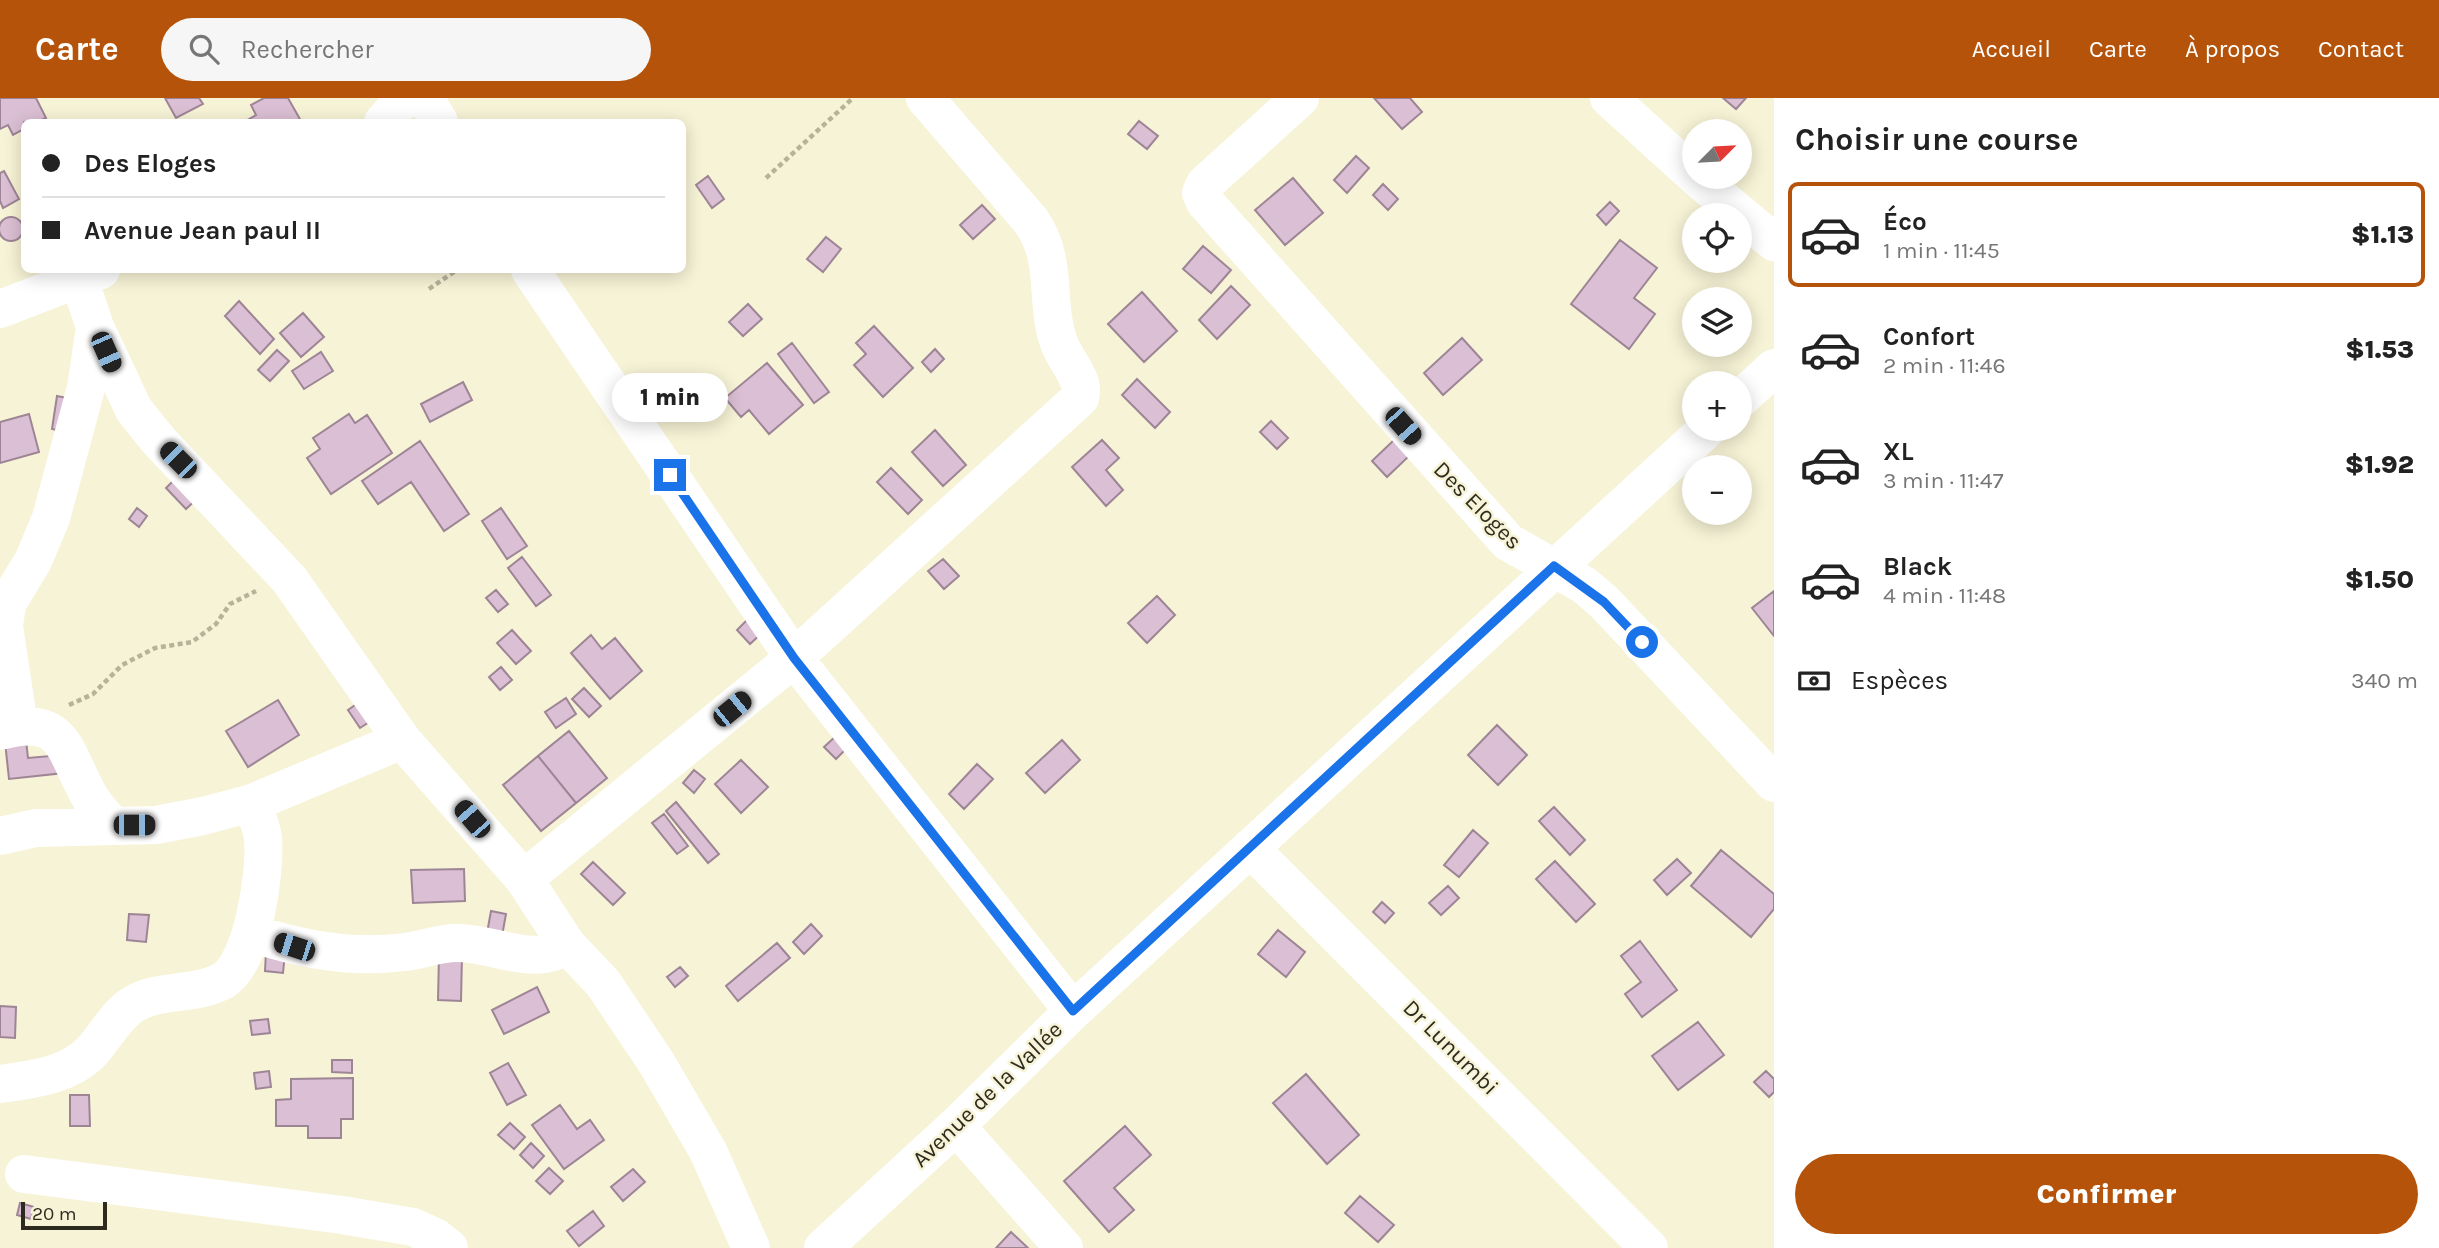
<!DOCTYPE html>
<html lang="fr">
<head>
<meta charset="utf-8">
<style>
  :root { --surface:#fff; --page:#f6f6f6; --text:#222; --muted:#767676; --line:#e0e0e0; --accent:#b45309 }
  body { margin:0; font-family:Karla,sans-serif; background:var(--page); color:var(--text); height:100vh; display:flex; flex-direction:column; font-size:26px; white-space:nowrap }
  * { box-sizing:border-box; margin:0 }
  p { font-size:23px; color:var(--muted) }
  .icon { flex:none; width:38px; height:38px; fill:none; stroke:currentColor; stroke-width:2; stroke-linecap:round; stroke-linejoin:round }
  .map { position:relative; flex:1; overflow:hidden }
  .sheet { display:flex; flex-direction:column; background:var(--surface); width:665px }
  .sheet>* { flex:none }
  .guide { position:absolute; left:21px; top:21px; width:665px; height:154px; border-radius:10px; box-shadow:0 4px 18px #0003; display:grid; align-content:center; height:154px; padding:0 21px; background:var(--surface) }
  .needle { width:46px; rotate:66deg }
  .tools { position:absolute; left:1682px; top:21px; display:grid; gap:14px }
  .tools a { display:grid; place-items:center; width:70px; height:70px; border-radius:50%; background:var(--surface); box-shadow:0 4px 18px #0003; font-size:35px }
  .scale { position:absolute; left:21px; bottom:18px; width:86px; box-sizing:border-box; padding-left:7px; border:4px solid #2d2b20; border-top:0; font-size:19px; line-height:24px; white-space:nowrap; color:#2d2b20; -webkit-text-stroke:5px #f7f3d6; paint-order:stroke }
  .end { position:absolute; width:32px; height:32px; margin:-16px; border:9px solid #1a73e8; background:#fff; box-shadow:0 0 0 4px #fff }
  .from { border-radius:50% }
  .bubble { position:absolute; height:49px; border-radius:24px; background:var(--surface); box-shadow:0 4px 18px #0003; font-size:23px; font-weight:800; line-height:49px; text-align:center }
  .car { position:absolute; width:21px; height:42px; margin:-21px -10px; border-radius:9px; box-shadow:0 0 5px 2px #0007; background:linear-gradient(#222 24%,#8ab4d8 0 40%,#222 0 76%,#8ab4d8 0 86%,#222 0) }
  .guide b { display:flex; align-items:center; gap:24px; height:66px; font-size:26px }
  .guide b+b { border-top:2px solid var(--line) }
  .guide i { width:18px; height:18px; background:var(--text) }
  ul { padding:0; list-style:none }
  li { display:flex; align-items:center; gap:21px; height:105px; margin:0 14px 10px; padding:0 7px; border:4px solid transparent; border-radius:10px }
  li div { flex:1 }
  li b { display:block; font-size:26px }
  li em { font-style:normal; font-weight:800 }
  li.selected { border-color:var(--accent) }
  li>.icon { width:63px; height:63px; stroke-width:1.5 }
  h2 { padding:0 21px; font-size:32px; line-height:84px }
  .pay { display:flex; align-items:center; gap:18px; height:77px; padding:0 21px; font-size:26px }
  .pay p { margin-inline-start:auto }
  .cta { display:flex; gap:14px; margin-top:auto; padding:14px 21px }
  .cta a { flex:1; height:80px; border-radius:42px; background:var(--accent); color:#fff; font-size:28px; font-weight:800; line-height:80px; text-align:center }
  header { display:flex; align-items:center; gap:42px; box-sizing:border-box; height:98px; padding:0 35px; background:var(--accent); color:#fff }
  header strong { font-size:33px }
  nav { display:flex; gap:38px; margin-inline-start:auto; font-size:24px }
  .search { width:490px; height:63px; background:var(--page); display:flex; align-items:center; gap:18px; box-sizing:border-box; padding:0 24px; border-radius:38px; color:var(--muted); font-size:26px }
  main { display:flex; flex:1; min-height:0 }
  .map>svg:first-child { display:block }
</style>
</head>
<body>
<header>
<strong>Carte</strong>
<div class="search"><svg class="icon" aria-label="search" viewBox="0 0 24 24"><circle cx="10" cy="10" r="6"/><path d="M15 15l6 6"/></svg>Rechercher</div>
<nav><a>Accueil</a><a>Carte</a><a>À propos</a><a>Contact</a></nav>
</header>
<main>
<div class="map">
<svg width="1774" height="1150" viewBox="0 0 1774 1150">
  <rect width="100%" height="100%" fill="#f7f3d6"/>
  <path fill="#dbbfd4" stroke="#9d8596" stroke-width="2" d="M0,0H36L46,20L37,24H24V31L13,37L8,27L0,31Z
    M165,0H199L203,6L176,20Z
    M264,0H288L301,23L244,24L256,17L251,7Z
    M1374,0H1410L1422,14L1402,31Z
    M1723,0H1746L1736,11Z
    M1139,23L1158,38L1147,51L1128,36Z
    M1356,58L1369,70L1347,95L1334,82Z
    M4,73L19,101L3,110L0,103V75Z
    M708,78L724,101L712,110L696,87Z
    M1293,80L1323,115L1285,147L1255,112Z
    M1383,86L1398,101L1388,112L1373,97Z
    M1610,104L1619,113L1606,127L1597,117Z
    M982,107L995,121L973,141L960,127Z
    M-1 131a12 12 0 1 1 24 0a12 12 0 1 1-24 0Z
    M826,139L841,151L823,174L807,161Z
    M1620,142L1657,170L1634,200L1655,216L1629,251L1571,206Z
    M1203,148L1231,172L1211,195L1183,171Z
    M1231,188L1250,207L1217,241L1199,222Z
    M1142,194L1177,233L1144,264L1108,226Z
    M239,203L274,241L260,256L225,218Z
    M748,206L762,221L743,238L729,224Z
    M303,215L324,239L301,259L280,235Z
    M874,228L913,270L883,299L854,267L866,256L856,245Z
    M1462,240L1482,262L1443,297L1424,275Z
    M792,245L829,294L814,305L778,256Z
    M935,251L944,261L931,274L922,264Z
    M277,252L289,263L270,283L258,272Z
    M321,254L333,273L304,291L292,273Z
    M767,265L803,307L769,336L749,312L741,319L725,300Z
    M1137,281L1170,314L1155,330L1122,297Z
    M463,284L472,302L430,324L421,306Z
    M57,298L77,302L72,335L52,331Z
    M29,316L39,354L0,365V324Z
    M349,316L355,325L367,317L392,355L331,396L307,360L320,351L313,340Z
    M1271,323L1288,340L1277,351L1260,334Z
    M935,332L966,367L943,388L912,354Z
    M1102,342L1119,360L1106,372L1123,392L1106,408L1072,369Z
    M1394,342L1409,358L1387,379L1372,363Z
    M420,343L469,416L444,433L411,384L378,406L362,383Z
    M891,370L922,402L908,416L877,384Z
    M179,377L200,398L186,411L166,390Z
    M137,410L147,418L139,429L129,421Z
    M501,410L527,448L507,461L482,423Z
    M522,459L551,497L536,508L508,470Z
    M943,461L959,478L944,491L928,473Z
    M496,492L508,506L498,514L486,500Z
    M1774,493V538L1752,510Z
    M1157,498L1175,517L1147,545L1128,525Z
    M749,520L762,535L750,546L737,532Z
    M512,532L531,553L516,566L497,545Z
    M591,537L602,551L615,540L642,573L610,601L571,555Z
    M501,569L512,582L500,592L489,579Z
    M584,590L601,608L589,619L572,601Z
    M566,600L576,616L556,630L545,614Z
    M278,602L299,637L248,669L226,633Z
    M361,603L374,621L360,630L348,612Z
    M1497,627L1527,657L1498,687L1468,657Z
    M569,633L607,680L576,705L538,658Z
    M837,637L848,649L836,661L824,649Z
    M26,642L28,660L62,657L64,675L9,681L5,644Z
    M1062,642L1080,662L1045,695L1026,675Z
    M538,658L576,705L541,733L503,687Z
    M741,662L768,689L741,715L715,686Z
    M977,666L993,681L964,711L949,696Z
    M694,672L705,681L694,695L683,685Z
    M676,704L719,756L708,765L666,713Z
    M1554,709L1585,742L1570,757L1539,723Z
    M664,716L688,748L677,756L652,725Z
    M1473,732L1488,745L1459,779L1444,767Z
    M1721,752L1774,796V811L1751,839L1691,788Z
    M1677,761L1691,775L1667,797L1654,782Z
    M1555,763L1595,806L1576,824L1536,781Z
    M593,764L625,795L613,807L581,776Z
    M464,771L465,803L413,805L411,772Z
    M1448,788L1459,800L1441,817L1429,805Z
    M1382,804L1394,815L1385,825L1373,814Z
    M491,813L506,816L502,838L487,835Z
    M129,816L149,817L146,844L127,842Z
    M811,826L822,838L804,856L793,844Z
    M1278,832L1305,854L1286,879L1258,856Z
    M1640,843L1677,892L1642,919L1625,896L1641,884L1621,858Z
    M777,845L790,860L738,903L726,888Z
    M266,853L285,855L283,875L265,873Z
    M439,857L462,858L461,903L438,902Z
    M680,869L688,878L675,889L667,879Z
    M537,889L549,914L504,936L492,912Z
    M0,908L16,909L15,940L0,939Z
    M268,921L270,935L252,937L250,923Z
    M1698,924L1724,957L1678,992L1652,958Z
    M332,962H352V975L332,974Z
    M508,965L526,997L507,1007L490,975Z
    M269,973L271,989L256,991L254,975Z
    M1766,973L1774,981V994L1769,999L1754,984Z
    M1306,976L1359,1037L1327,1066L1273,1005Z
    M353,980V1021H341V1040H308V1028H276V1002L291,1001V981Z
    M70,997H89L90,1028H70Z
    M560,1007L577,1031L590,1022L604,1042L564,1071L532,1027Z
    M510,1025L525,1039L514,1051L498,1037Z
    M1125,1028L1151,1057L1114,1090L1134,1112L1109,1134L1064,1083Z
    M531,1045L544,1058L533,1070L520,1057Z
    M549,1070L563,1083L550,1096L536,1083Z
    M633,1071L645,1084L623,1103L611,1089Z
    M1360,1098L1394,1127L1378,1144L1345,1115Z
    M20,1105L34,1109L31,1121L17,1117Z
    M593,1113L604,1128L579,1148L567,1133Z
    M1011,1134L1028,1150H996Z"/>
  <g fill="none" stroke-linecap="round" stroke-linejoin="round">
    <path stroke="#b6b39b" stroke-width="4.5" stroke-dasharray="5 3.5" stroke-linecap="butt" d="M766,80L853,0
      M429,191L457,172
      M69,607L93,596L122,567L155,550L192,544L216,526L230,506L256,493"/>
    <path stroke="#fff" stroke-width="38" d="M425,0L439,24
      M1300,0L1205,86L1201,95L1205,104L1508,444L1584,487L1604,504L1774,685
      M1609,0L1694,77
      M383,24L405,0
      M1696,79L1774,144
      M530,172L794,560L1073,913
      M79,181L95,229L134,312L159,343L289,481L402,642L524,781L567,847L603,885L656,964L708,1053L751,1150
      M0,211L101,172
      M1740,301L1774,270
      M19,628L4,528L7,506L33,463L51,420L86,290L95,229
      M0,633C68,614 64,657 91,701C97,710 105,719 112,727
      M0,738L36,730L156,727L203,718L252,705L402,642
      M1250,750L1649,1150
      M524,781L794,560L1080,300C1086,281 1065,263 1059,245C1044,202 1059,163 1031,123L925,0
      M252,835C302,852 352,861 405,854C421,852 437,846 453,845C491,843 534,871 567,847
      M0,986C33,981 69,978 93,952C106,937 116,918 132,907C159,890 197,898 224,882C253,864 266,773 263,741C262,729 256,717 252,705
      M956,1028L1064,1150
      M24,1076L342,1117L413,1129L435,1139L449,1150
      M823,1150L956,1028L1073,913L1707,331"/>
  </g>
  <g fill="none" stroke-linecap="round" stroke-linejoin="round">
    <path stroke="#1a73e8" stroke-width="9" d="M670,377L794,560L1073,913L1554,468L1604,504L1642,544"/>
  </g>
  <g text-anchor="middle" stroke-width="5" stroke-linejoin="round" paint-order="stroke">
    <g font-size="23" fill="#2d2b20" stroke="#f7f3d6">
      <text transform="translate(1478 407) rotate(45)" y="8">Des Eloges</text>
      <text transform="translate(1451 949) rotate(45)" y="8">Dr Lunumbi</text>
      <text transform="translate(987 996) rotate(-44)" y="8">Avenue de la Vallée</text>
    </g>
  </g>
</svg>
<div class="tools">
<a><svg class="needle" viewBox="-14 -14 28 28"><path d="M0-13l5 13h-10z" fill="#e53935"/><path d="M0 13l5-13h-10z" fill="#767676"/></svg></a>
<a><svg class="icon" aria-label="locate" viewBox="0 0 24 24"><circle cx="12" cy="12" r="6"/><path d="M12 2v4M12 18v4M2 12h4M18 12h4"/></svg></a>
<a><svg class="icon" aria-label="layers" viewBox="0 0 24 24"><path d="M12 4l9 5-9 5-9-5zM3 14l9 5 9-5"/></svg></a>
<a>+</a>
<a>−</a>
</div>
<div class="scale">20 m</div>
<i class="end from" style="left:1642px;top:544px"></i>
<i class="end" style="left:670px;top:377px"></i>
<div class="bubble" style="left:612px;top:275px;width:116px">1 min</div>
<i class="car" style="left:106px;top:254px;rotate:156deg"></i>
<i class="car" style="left:1403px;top:328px;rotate:138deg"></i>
<i class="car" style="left:178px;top:362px;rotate:315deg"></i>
<i class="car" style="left:732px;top:611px;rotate:51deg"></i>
<i class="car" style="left:472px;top:721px;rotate:319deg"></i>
<i class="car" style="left:134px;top:727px;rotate:90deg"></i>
<i class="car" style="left:294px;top:849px;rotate:288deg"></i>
<div class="guide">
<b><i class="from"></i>Des Eloges</b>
<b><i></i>Avenue Jean paul II</b>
</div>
</div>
<section class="sheet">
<h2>Choisir une course</h2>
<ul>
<li class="selected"><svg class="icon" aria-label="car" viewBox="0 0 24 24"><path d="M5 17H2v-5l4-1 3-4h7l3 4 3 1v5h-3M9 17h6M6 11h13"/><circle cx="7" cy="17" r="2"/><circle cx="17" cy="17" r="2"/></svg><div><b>Éco</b><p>1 min · 11:45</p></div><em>$1.13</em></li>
<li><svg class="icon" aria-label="car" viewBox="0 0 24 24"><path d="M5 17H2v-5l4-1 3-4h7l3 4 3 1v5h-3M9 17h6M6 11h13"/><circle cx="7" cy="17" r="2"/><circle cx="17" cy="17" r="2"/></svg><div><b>Confort</b><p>2 min · 11:46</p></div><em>$1.53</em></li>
<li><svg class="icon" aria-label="car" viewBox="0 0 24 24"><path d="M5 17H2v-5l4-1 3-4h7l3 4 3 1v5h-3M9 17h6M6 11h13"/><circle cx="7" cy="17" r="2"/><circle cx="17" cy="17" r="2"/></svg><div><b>XL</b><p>3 min · 11:47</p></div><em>$1.92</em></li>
<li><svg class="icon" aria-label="car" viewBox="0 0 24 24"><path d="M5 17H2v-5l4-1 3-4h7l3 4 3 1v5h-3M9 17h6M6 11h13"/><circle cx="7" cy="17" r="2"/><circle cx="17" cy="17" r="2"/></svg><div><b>Black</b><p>4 min · 11:48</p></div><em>$1.50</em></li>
</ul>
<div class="pay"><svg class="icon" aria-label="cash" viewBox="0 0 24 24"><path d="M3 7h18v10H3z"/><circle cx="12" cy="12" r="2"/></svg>Espèces<p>340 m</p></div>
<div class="cta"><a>Confirmer</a></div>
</section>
</main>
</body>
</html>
